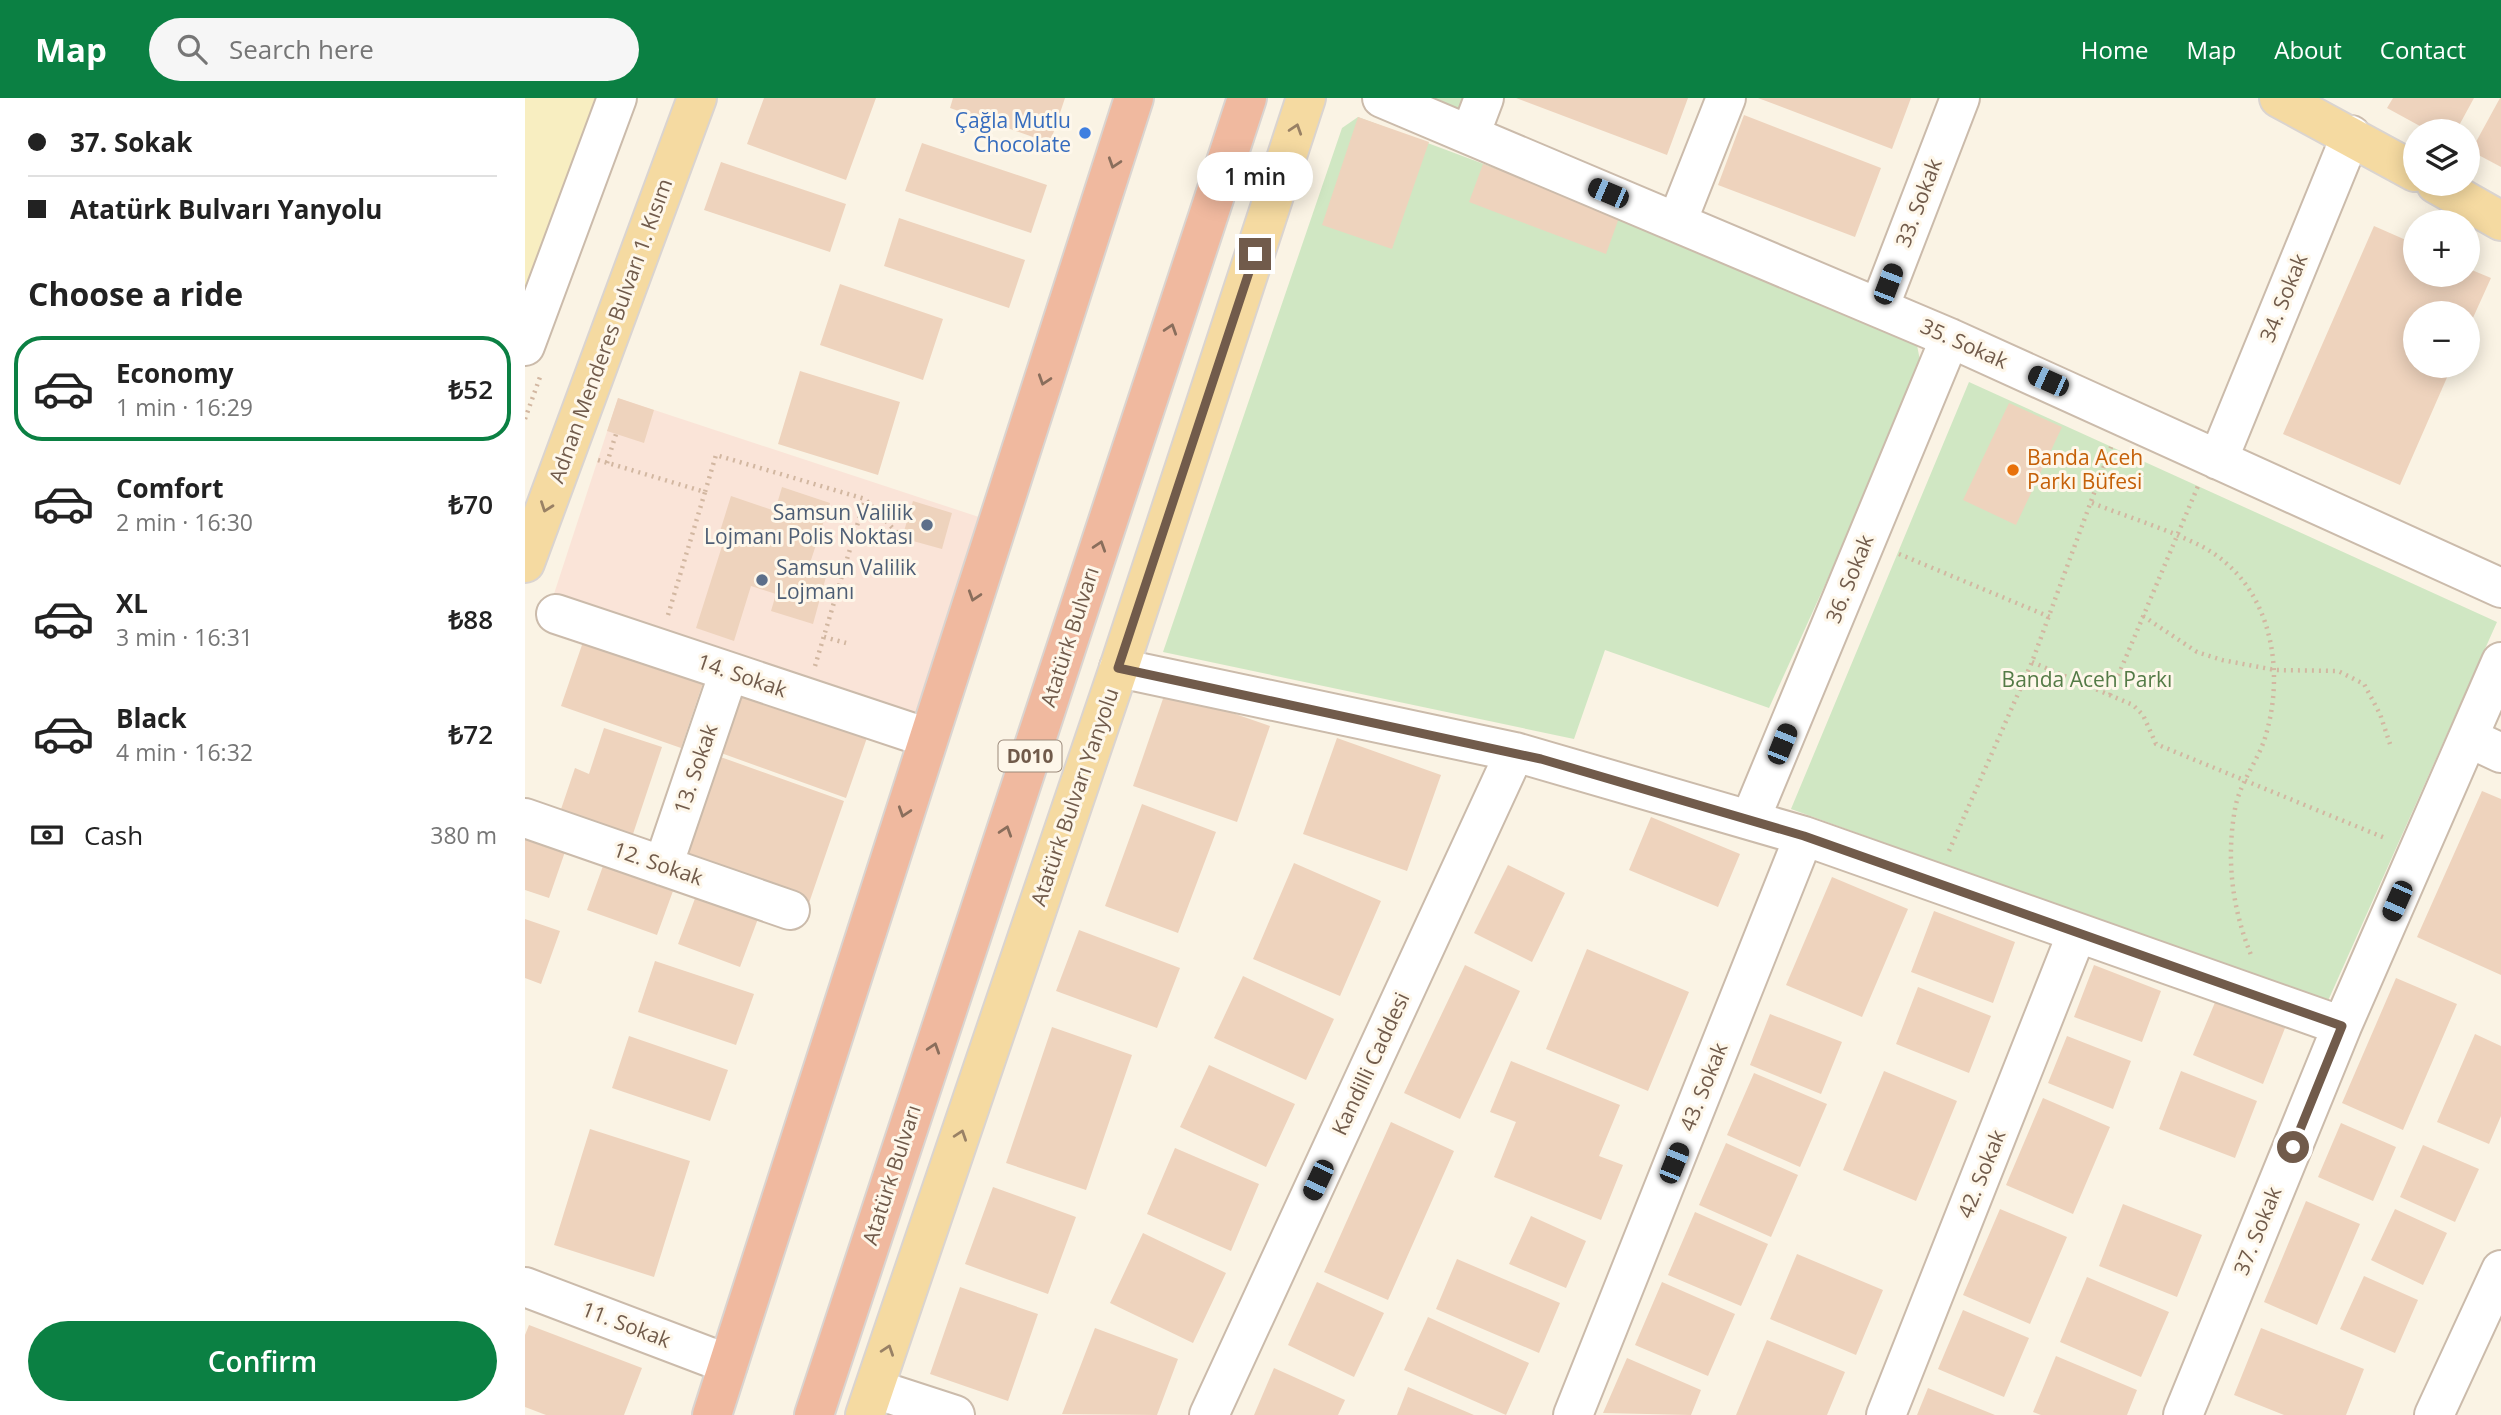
<!DOCTYPE html>
<html lang="en">
<head>
<meta charset="utf-8">
<style>
  :root { --surface:#fff; --page:#f6f6f6; --text:#222; --muted:#767676; --line:#e0e0e0; --accent:#0b8043 }
  body { margin:0; font-family:"Open Sans",sans-serif; background:var(--page); color:var(--text); height:100vh; display:flex; flex-direction:column; font-size:26px; white-space:nowrap }
  * { box-sizing:border-box; margin:0 }
  p { font-size:23px; color:var(--muted) }
  .icon { flex:none; width:38px; height:38px; fill:none; stroke:currentColor; stroke-width:2; stroke-linecap:round; stroke-linejoin:round }
  .map { position:relative; flex:1; overflow:hidden }
  .panel { display:flex; flex-direction:column; background:var(--surface); width:525px }
  .panel>* { flex:none }
  .hud { display:grid; align-content:center; height:154px; padding:0 28px; background:var(--surface) }
  .fabs { position:absolute; left:1878px; top:21px; display:grid; gap:14px }
  .fabs a { display:grid; place-items:center; width:77px; height:77px; border-radius:50%; background:var(--surface); box-shadow:0 4px 18px #0003; font-size:35px }
  .end { position:absolute; width:32px; height:32px; margin:-16px; border:9px solid #715b4b; background:#fff; box-shadow:0 0 0 4px #fff }
  .from { border-radius:50% }
  .bubble { position:absolute; height:49px; border-radius:24px; background:var(--surface); box-shadow:0 4px 18px #0003; font-size:23px; font-weight:600; line-height:49px; text-align:center }
  .car { position:absolute; width:21px; height:42px; margin:-21px -10px; border-radius:9px; box-shadow:0 0 5px 2px #0007; background:linear-gradient(#222 24%,#8ab4d8 0 40%,#222 0 76%,#8ab4d8 0 86%,#222 0) }
  .hud b { display:flex; align-items:center; gap:24px; height:66px; font-size:26px }
  .hud b+b { border-top:2px solid var(--line) }
  .hud i { width:18px; height:18px; background:var(--text) }
  ul { padding:0; list-style:none }
  li { display:flex; align-items:center; gap:21px; height:105px; margin:0 14px 10px; padding:0 14px; border:4px solid transparent; border-radius:28px }
  li div { flex:1 }
  li b { display:block; font-size:26px }
  li em { font-style:normal; font-weight:600 }
  li.selected { border-color:var(--accent) }
  li>.icon { width:63px; height:63px; stroke-width:1.5 }
  h2 { padding:0 28px; font-size:32px; line-height:84px }
  .pay { display:flex; align-items:center; gap:18px; height:77px; padding:0 28px; font-size:26px }
  .pay p { margin-inline-start:auto }
  .primary-button { display:flex; gap:14px; margin-top:auto; padding:14px 28px }
  .primary-button a { flex:1; height:80px; border-radius:42px; background:var(--accent); color:#fff; font-size:28px; font-weight:600; line-height:80px; text-align:center }
  header { display:flex; align-items:center; gap:42px; box-sizing:border-box; height:98px; padding:0 35px; background:var(--accent); color:#fff }
  header strong { font-size:33px }
  nav { display:flex; gap:38px; margin-inline-start:auto; font-size:24px }
  .search { width:490px; height:63px; background:var(--page); display:flex; align-items:center; gap:18px; box-sizing:border-box; padding:0 24px; border-radius:38px; color:var(--muted); font-size:26px }
  main { display:flex; flex:1; min-height:0 }
  .map>svg:first-child { display:block }
</style>
</head>
<body>
<header>
<strong>Map</strong>
<div class="search"><svg class="icon" aria-label="search" viewBox="0 0 24 24"><circle cx="10" cy="10" r="6"/><path d="M15 15l6 6"/></svg>Search here</div>
<nav><a>Home</a><a>Map</a><a>About</a><a>Contact</a></nav>
</header>
<main>
<section class="panel">
<div class="hud">
<b><i class="from"></i>37. Sokak</b>
<b><i></i>Atatürk Bulvarı Yanyolu</b>
</div>
<h2>Choose a ride</h2>
<ul>
<li class="selected"><svg class="icon" aria-label="car" viewBox="0 0 24 24"><path d="M5 17H2v-5l4-1 3-4h7l3 4 3 1v5h-3M9 17h6M6 11h13"/><circle cx="7" cy="17" r="2"/><circle cx="17" cy="17" r="2"/></svg><div><b>Economy</b><p>1 min · 16:29</p></div><em>₺52</em></li>
<li><svg class="icon" aria-label="car" viewBox="0 0 24 24"><path d="M5 17H2v-5l4-1 3-4h7l3 4 3 1v5h-3M9 17h6M6 11h13"/><circle cx="7" cy="17" r="2"/><circle cx="17" cy="17" r="2"/></svg><div><b>Comfort</b><p>2 min · 16:30</p></div><em>₺70</em></li>
<li><svg class="icon" aria-label="car" viewBox="0 0 24 24"><path d="M5 17H2v-5l4-1 3-4h7l3 4 3 1v5h-3M9 17h6M6 11h13"/><circle cx="7" cy="17" r="2"/><circle cx="17" cy="17" r="2"/></svg><div><b>XL</b><p>3 min · 16:31</p></div><em>₺88</em></li>
<li><svg class="icon" aria-label="car" viewBox="0 0 24 24"><path d="M5 17H2v-5l4-1 3-4h7l3 4 3 1v5h-3M9 17h6M6 11h13"/><circle cx="7" cy="17" r="2"/><circle cx="17" cy="17" r="2"/></svg><div><b>Black</b><p>4 min · 16:32</p></div><em>₺72</em></li>
</ul>
<div class="pay"><svg class="icon" aria-label="cash" viewBox="0 0 24 24"><path d="M3 7h18v10H3z"/><circle cx="12" cy="12" r="2"/></svg>Cash<p>380 m</p></div>
<div class="primary-button"><a>Confirm</a></div>
</section>
<div class="map">
<svg width="1976" height="1317" viewBox="0 0 1976 1317">
  <rect width="100%" height="100%" fill="#faf3e4"/>
  <path fill="#fae4d8" d="M93,300L460,421L394,626L26,505Z"/>
  <path fill="#d0e7c3" d="M900,0H944L938,15Z
    M833,19L1095,117L1392,247L1397,273L1244,610L1080,552L1049,641L638,554L817,30Z
    M1444,284L1972,524L1802,905L1266,711Z"/>
  <path fill="#f8eec1" d="M0,0H81L0,212Z"/>
  <path fill="#eed3bd" d="M239,0H351L321,82L222,46Z
    M428,0H540L525,45L425,10Z
    M991,0H1163L1142,57Z
    M1233,0H1386L1367,51Z
    M1868,0H1949L1931,33H1904L1862,10Z
    M1975,0H1976V69L1946,53Z
    M1219,17L1356,70L1330,139L1193,87Z
    M833,19L904,44L867,151L797,127Z
    M397,45L522,87L506,135L380,93Z
    M196,64L321,106L305,154L179,112Z
    M958,66L1095,117L1081,156L944,104Z
    M374,120L500,162L484,210L359,168Z
    M1849,128L1890,146V177H1942V170L1966,180L1942,233V215H1890V268H1927L1875,387L1758,336Z
    M315,186L418,221L398,282L295,247Z
    M275,273L375,304L353,377L253,346Z
    M93,300L129,312L119,345L82,333Z
    M1484,305L1537,329L1491,427L1438,402Z
    M257,389L305,405L286,462L304,468L288,526L246,513L251,496L226,488L209,543L171,530L198,445L192,443L206,398L250,413Z
    M388,403L427,415L417,451L377,440Z
    M59,541L179,582L156,650L36,608Z
    M219,589L344,634L321,700L196,655Z
    M641,592L745,628L712,724L608,688Z
    M79,630L137,649L104,748L32,723L50,670L64,676Z
    M812,640L916,677L882,773L778,736Z
    M190,657L319,703L284,805L154,759Z
    M1957,693L1976,701V877L1892,839Z
    M617,706L691,734L653,835L580,808Z
    M1126,719L1215,756L1193,809L1104,772Z
    M0,734L42,748L24,800L0,792Z
    M769,765L856,803L815,898L728,861Z
    M983,767L1040,795L1007,864L949,835Z
    M78,768L148,793L132,837L62,812Z
    M1307,779L1383,811L1337,919L1261,887Z
    M172,795L234,818L215,869L153,846Z
    M1409,813L1490,844L1468,905L1386,874Z
    M0,821L35,833L16,886L0,880Z
    M554,832L655,870L632,930L531,893Z
    M1062,851L1164,894L1123,993L1021,951Z
    M130,863L229,896L211,947L113,914Z
    M940,867L995,893L935,1021L879,995Z
    M1569,867L1636,893L1617,944L1549,919Z
    M718,878L809,921L781,982L689,940Z
    M1871,880L1932,906L1878,1032L1817,1005Z
    M1393,889L1466,918L1444,975L1371,946Z
    M1691,902L1760,930L1738,986L1668,957Z
    M1245,916L1317,944L1296,996L1225,967Z
    M527,929L607,957L561,1092L481,1065Z
    M1950,936L1976,948V1018L1964,1046L1912,1024Z
    M104,938L203,972L185,1023L87,990Z
    M1542,938L1606,963L1588,1011L1523,985Z
    M986,963L1095,1007L1074,1058L1098,1067L1076,1122L969,1079L991,1024L965,1014Z
    M684,967L770,1006L741,1069L655,1029Z
    M1359,973L1432,1003L1391,1103L1318,1072Z
    M1656,973L1732,1003L1710,1060L1634,1031Z
    M1229,975L1302,1006L1275,1069L1202,1037Z
    M1518,1000L1585,1029L1548,1116L1481,1087Z
    M866,1024L929,1053L863,1202L799,1174Z
    M1816,1025L1871,1049L1848,1103L1793,1079Z
    M65,1031L165,1063L129,1179L29,1147Z
    M1201,1045L1273,1077L1246,1139L1174,1107Z
    M1898,1047L1954,1071L1930,1124L1875,1099Z
    M650,1050L734,1086L706,1153L622,1116Z
    M468,1089L551,1119L523,1196L440,1166Z
    M1781,1103L1835,1126L1792,1227L1739,1204Z
    M1598,1106L1677,1137L1652,1199L1574,1168Z
    M1475,1111L1542,1139L1505,1226L1438,1197Z
    M1870,1111L1922,1135L1898,1187L1846,1162Z
    M1170,1114L1243,1146L1216,1208L1143,1177Z
    M1006,1118L1061,1143L1041,1190L984,1166Z
    M618,1135L701,1175L668,1245L585,1205Z
    M1272,1156L1358,1192L1331,1257L1245,1221Z
    M932,1161L1035,1205L1014,1255L911,1211Z
    M1839,1178L1893,1202L1870,1255L1815,1231Z
    M1562,1179L1644,1214L1616,1279L1535,1244Z
    M792,1184L859,1215L829,1279L763,1247Z
    M1137,1184L1210,1216L1183,1278L1110,1247Z
    M435,1189L513,1216L483,1303L405,1276Z
    M1438,1212L1504,1240L1479,1299L1413,1271Z
    M903,1219L1004,1265L981,1317L879,1272Z
    M4,1227L117,1270L99,1317H21L0,1309V1237Z
    M570,1230L653,1261L632,1317L537,1316Z
    M1736,1230L1839,1271L1821,1317H1759L1709,1297Z
    M1242,1242L1320,1274L1302,1317H1211Z
    M1531,1258L1612,1292L1602,1317H1516L1508,1314Z
    M1102,1260L1176,1292L1166,1317L1078,1315Z
    M749,1270L820,1302L813,1317H729Z
    M883,1289L949,1317H872Z
    M1403,1290L1470,1317H1392Z"/>
  <g fill="none" stroke-linecap="round" stroke-linejoin="round">
    <g stroke="#cbbbab" stroke-width="42">
      <path id="minor" d="M857,0L1425,240L1976,490
        M945,37L959,0
        M1152,124L1201,0
        M1354,210L1435,0
        M0,248L92,0
        M1693,362L1826,37
        M31,516L403,640
        M594,570L990,654L1279,738L1817,928
        M1944,640L1976,655
        M0,720L265,812
        M1225,722L1425,240
        M138,768L204,574
        M0,1189L203,1266
        M350,1291L430,1317
        M684,1317L990,654
        M1048,1317L1279,738
        M1361,1317L1552,835
        M1658,1317L1817,928L1976,564
        M1909,1317L1976,1172"/>
    </g>
    <g stroke="#dad4d0" stroke-width="42">
      <path id="major" d="M1754,0L1890,74
        M1911,86L1976,123
        M0,465L172,0
        M340,1317L594,570L781,0"/>
    </g>
    <g stroke="#dad4d0" stroke-width="42">
      <path id="highway" d="M187,1317L609,0
        M289,1317L722,0"/>
    </g>
    <path stroke="#d2b7a1" stroke-width="4.5" stroke-dasharray="2 5" stroke-linecap="butt" d="M0,321L15,279
      M73,362L180,394L191,357L340,401L377,440
      M82,365L91,336
      M1567,405C1603,419 1642,431 1676,448C1747,485 1762,573 1739,643C1731,665 1714,687 1710,711C1701,761 1707,810 1726,857
      M1374,456L1525,519
      M143,517L180,394
      M1618,518L1672,554L1697,562L1750,572L1813,573L1839,586L1855,616L1865,646
      M299,539L321,545
      M1507,564L1608,607L1618,617L1631,646L1860,740
      M290,568L340,401
      M1585,597L1673,388
      M1424,753L1507,564L1586,349"/>
    <use href="#minor" stroke="#fff" stroke-width="38"/>
    <use href="#major" stroke="#f5daa1" stroke-width="38"/>
    <use href="#highway" stroke="#f0b99f" stroke-width="38"/>
  </g>
  <defs><path id="oneway-chevron" d="M-2-3.5L2.5 0L-2 3.5" fill="none" stroke-width="1.6" stroke-linecap="round" stroke-linejoin="round" transform="scale(1.75)"/></defs>
  <g stroke="#998165">
    <use href="#oneway-chevron" transform="translate(771 31) rotate(-72)"/>
    <use href="#oneway-chevron" transform="translate(21 409) rotate(110)"/>
    <use href="#oneway-chevron" transform="translate(436 1037) rotate(-71)"/>
    <use href="#oneway-chevron" transform="translate(363 1252) rotate(-71)"/>
  </g>
  <g stroke="#8a6e5c">
    <use href="#oneway-chevron" transform="translate(589 65) rotate(108)"/>
    <use href="#oneway-chevron" transform="translate(646 231) rotate(-72)"/>
    <use href="#oneway-chevron" transform="translate(519 282) rotate(108)"/>
    <use href="#oneway-chevron" transform="translate(575 448) rotate(-72)"/>
    <use href="#oneway-chevron" transform="translate(449 498) rotate(108)"/>
    <use href="#oneway-chevron" transform="translate(379 714) rotate(108)"/>
    <use href="#oneway-chevron" transform="translate(481 733) rotate(-72)"/>
    <use href="#oneway-chevron" transform="translate(409 950) rotate(-72)"/>
  </g>
  <g fill="none" stroke-linecap="round" stroke-linejoin="round">
    <path stroke="#715b4b" stroke-width="9" d="M730,156L593,570L1016,661L1279,738L1817,928L1768,1049"/>
  </g>
  <circle fill="#3f7fe0" stroke="#fef7ea" stroke-width="2.5" cx="560" cy="35" r="7"/>
  <circle fill="#e8710a" stroke="#fef7ea" stroke-width="2.5" cx="1488" cy="372" r="7"/>
  <g fill="#5c6f8a" stroke="#fef7ea" stroke-width="2.5">
    <circle cx="402" cy="427" r="7"/>
    <circle cx="237" cy="482" r="7"/>
  </g>
  <g text-anchor="middle" stroke-width="6" stroke-linejoin="round" paint-order="stroke">
    <rect fill="#fef7ea" stroke="#9b8a7b" stroke-width="2" x="473.5" y="642.5" width="63" height="31" rx="5"/>
    <g font-size="19" font-weight="bold" fill="#715b4b">
      <text x="505" y="665">D010</text>
    </g>
    <g font-size="21" fill="#366cbe" stroke="#fef7ea" text-anchor="end">
      <text x="546" y="30">Çağla Mutlu<tspan x="546" dy="24">Chocolate</tspan></text>
    </g>
    <g font-size="21" fill="#715b4b" stroke="#fef7ea">
      <text transform="translate(1394 105) rotate(-69)" y="7">33. Sokak</text>
      <text transform="translate(1759 200) rotate(-68)" y="7">34. Sokak</text>
      <text transform="translate(86 233) rotate(-70)" y="7">Adnan Menderes Bulvarı 1. Kısım</text>
      <text transform="translate(1439 246) rotate(24)" y="7">35. Sokak</text>
      <text transform="translate(1325 481) rotate(-68)" y="7">36. Sokak</text>
      <text transform="translate(545 539) rotate(-72)" y="7">Atatürk Bulvarı</text>
      <text transform="translate(217 578) rotate(19)" y="7">14. Sokak</text>
      <text transform="translate(171 671) rotate(-71)" y="7">13. Sokak</text>
      <text transform="translate(550 699) rotate(-71)" y="7">Atatürk Bulvarı Yanyolu</text>
      <text transform="translate(133 766) rotate(19)" y="7">12. Sokak</text>
      <text transform="translate(846 966) rotate(-65)" y="7">Kandilli Caddesi</text>
      <text transform="translate(1179 989) rotate(-68)" y="7">43. Sokak</text>
      <text transform="translate(1457 1076) rotate(-68)" y="7">42. Sokak</text>
      <text transform="translate(367 1077) rotate(-72)" y="7">Atatürk Bulvarı</text>
      <text transform="translate(1733 1133) rotate(-68)" y="7">37. Sokak</text>
      <text transform="translate(101 1227) rotate(21)" y="7">11. Sokak</text>
    </g>
    <g font-size="21" fill="#c56008" stroke="#fef7ea" text-anchor="start">
      <text x="1502" y="367">Banda Aceh<tspan x="1502" dy="24">Parkı Büfesi</tspan></text>
    </g>
    <g font-size="21" fill="#4e5e75" stroke="#fef7ea" text-anchor="end">
      <text x="388" y="422">Samsun Valilik<tspan x="388" dy="24">Lojmanı Polis Noktası</tspan></text>
      <text x="251" y="477" text-anchor="start">Samsun Valilik<tspan x="251" dy="24">Lojmanı</tspan></text>
    </g>
    <g font-size="21" fill="#547b47" stroke="#fef7ea">
      <text x="1562" y="589">Banda Aceh Parkı</text>
    </g>
  </g>
</svg>
<div class="fabs">
<a><svg class="icon" aria-label="layers" viewBox="0 0 24 24"><path d="M12 4l9 5-9 5-9-5zM3 14l9 5 9-5"/></svg></a>
<a>+</a>
<a>−</a>
</div>
<i class="end from" style="left:1768px;top:1049px"></i>
<i class="end" style="left:730px;top:156px"></i>
<div class="bubble" style="left:672px;top:54px;width:116px">1 min</div>
<i class="car" style="left:1083px;top:95px;rotate:293deg"></i>
<i class="car" style="left:1363px;top:186px;rotate:21deg"></i>
<i class="car" style="left:1523px;top:283px;rotate:294deg"></i>
<i class="car" style="left:1257px;top:646px;rotate:22deg"></i>
<i class="car" style="left:1872px;top:803px;rotate:204deg"></i>
<i class="car" style="left:1149px;top:1065px;rotate:22deg"></i>
<i class="car" style="left:793px;top:1082px;rotate:205deg"></i>
</div>
</main>
</body>
</html>
